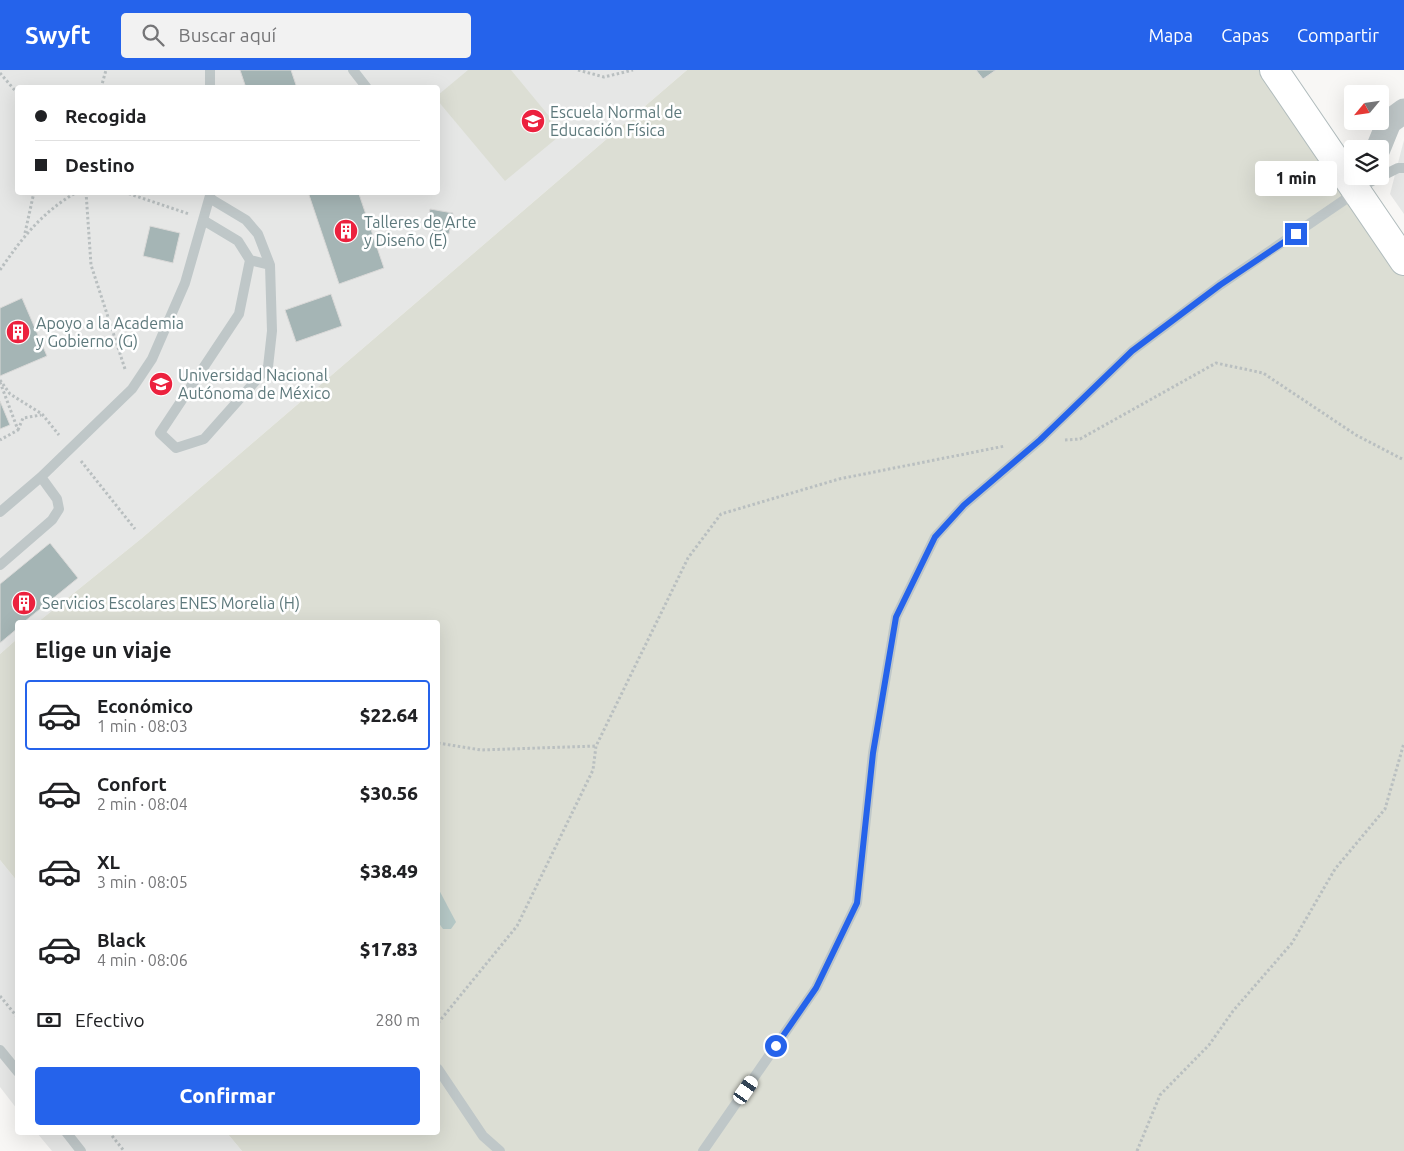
<!DOCTYPE html>
<html lang="es">
<head>
<meta charset="utf-8">
<style>
  :root { --surface:#fff; --page:#f2f2f2; --text:#202124; --muted:#757577; --line:#e0e0e0; --accent:#2563eb }
  body { margin:0; font-family:Ubuntu,sans-serif; background:var(--page); color:var(--text); height:100vh; display:flex; flex-direction:column; font-size:19px; white-space:nowrap }
  * { box-sizing:border-box; margin:0 }
  p { font-size:16px; color:var(--muted) }
  .icon { flex:none; width:28px; height:28px; fill:none; stroke:currentColor; stroke-width:2; stroke-linecap:round; stroke-linejoin:round }
  .map { position:relative; flex:1; overflow:hidden }
  .side { position:absolute; left:15px; top:550px; width:425px; height:515px; display:flex; flex-direction:column; background:var(--surface); border-radius:5px; box-shadow:0 5px 20px #0002 }
  .side>* { flex:none }
  .hud { position:absolute; left:15px; top:15px; width:425px; height:110px; border-radius:5px; box-shadow:0 5px 20px #0002; display:grid; align-content:center; height:110px; padding:0 20px; background:var(--surface) }
  .needle { width:32px; rotate:241deg }
  .tools { position:absolute; left:1344px; top:15px; display:grid; gap:10px }
  .tools a { display:grid; place-items:center; width:45px; height:45px; border-radius:5px; background:var(--surface); box-shadow:0 5px 20px #0002; font-size:25px }
  .end { position:absolute; width:22px; height:22px; margin:-11px; border:6px solid #2563eb; background:#fff; box-shadow:0 0 0 2px #fff }
  .from { border-radius:50% }
  .bubble { position:absolute; height:35px; border-radius:5px; background:var(--surface); box-shadow:0 5px 20px #0002; font-size:16px; font-weight:800; line-height:35px; text-align:center }
  .car { position:absolute; width:15px; height:30px; margin:-15px -8px; border-radius:6px; box-shadow:0 0 4px 1px #0007; background:linear-gradient(#fff 24%,#345 0 40%,#fff 0 76%,#345 0 86%,#fff 0) }
  .hud b { display:flex; align-items:center; gap:18px; height:48px; font-size:19px }
  .hud b+b { border-top:1px solid var(--line) }
  .hud i { width:12px; height:12px; background:var(--text) }
  ul { padding:0; list-style:none }
  li { display:flex; align-items:center; gap:15px; height:70px; margin:0 10px 8px; padding:0 10px; border:2px solid transparent; border-radius:5px }
  li div { flex:1 }
  li b { display:block; font-size:19px }
  li em { font-style:normal; font-weight:800 }
  li.active { border-color:var(--accent) }
  li>.icon { width:45px; height:45px; stroke-width:1.5 }
  h2 { padding:0 20px; font-size:22px; line-height:60px }
  .pay { display:flex; align-items:center; gap:12px; height:55px; padding:0 20px; font-size:19px }
  .pay p { margin-inline-start:auto }
  .action { display:flex; gap:10px; margin-top:auto; padding:10px 20px }
  .action a { flex:1; height:58px; border-radius:5px; background:var(--accent); color:#fff; font-size:20px; font-weight:800; line-height:58px; text-align:center }
  header { display:flex; align-items:center; gap:30px; box-sizing:border-box; height:70px; padding:0 25px; background:var(--accent); color:#fff }
  header strong { font-size:24px }
  nav { display:flex; gap:28px; margin-inline-start:auto; font-size:18px }
  .search { width:350px; height:45px; background:var(--page); display:flex; align-items:center; gap:12px; box-sizing:border-box; padding:0 18px; border-radius:5px; color:var(--muted); font-size:19px }
  .map>svg:first-child { display:block }
</style>
</head>
<body>
<header>
<strong>Swyft</strong>
<div class="search"><svg class="icon" aria-label="search" viewBox="0 0 24 24"><circle cx="10" cy="10" r="6"/><path d="M15 15l6 6"/></svg>Buscar aquí</div>
<nav><a>Mapa</a><a>Capas</a><a>Compartir</a></nav>
</header>
<div class="map">
<svg width="1404" height="1081" viewBox="0 0 1404 1081">
  <rect width="100%" height="100%" fill="#f8f7f5"/>
  <path fill="#e6e7e6" fill-rule="evenodd" d="M0,0H687L142,468L38,552H18L17,569L0,584ZM18,18H438V122H18Z
    M1404,70V144L1390,124Z
    M0,790L17,811V1039L0,1017Z
    M37,1063H227L242,1081H52Z"/>
  <path fill="#dcded4" d="M468,0H511L563,63L505,111L438,31V25Z
    M687,0H1271L1404,196V1081H242L227,1063L438,1062V552H38L142,468Z
    M17,569V811L0,790V584Z"/>
  <path fill="#b6c9c7" d="M438,818L456,852L451,859H443L438,852Z"/>
  <path fill="#a5b5b5" stroke="#dad9d8" d="M240,0H291L297,18H246Z
    M976,0H996L983,9Z
    M308,122H364L359,124L384,198L339,214Z
    M430,139L453,143L449,164L426,160Z
    M150,156L180,163L173,193L143,186Z
    M331,224L342,256L296,272L285,240Z
    M22,228L47,286L0,306V238Z
    M0,331L10,355L0,359Z
    M50,473L78,508L24,552H18V558L0,573V514Z"/>
  <g fill="none" stroke-linecap="round" stroke-linejoin="round">
    <g stroke="#b1bcbd" stroke-width="30">
      <path id="secondary" d="M1274,0L1404,191"/>
    </g>
    <path stroke="#b9bfc0" stroke-width="3" stroke-dasharray="2.5 2.5" stroke-linecap="butt" d="M578,0L604,7L633,0
      M0,3L18,24
      M101,18L106,0
      M86,122L91,195L125,299
      M124,122L189,144
      M25,163L34,122
      M0,200C22,168 42,142 77,122
      M0,310L10,324L42,344L59,365
      M0,312L18,360L0,370
      M18,360L23,348L41,345
      M1065,370L1080,369L1216,293L1263,303L1356,365L1404,390
      M81,391L135,459
      M438,673L481,680L596,676
      M0,926L18,948
      M438,953L517,856L593,700L596,676L688,488L721,444L839,409L1005,376
      M109,1062L124,1081
      M1137,1081L1160,1025L1209,975L1233,941L1292,873L1335,799L1385,739L1404,673"/>
    <path stroke="#bfc7c8" stroke-width="10" d="M210,0V18
      M353,0L367,18
      M1364,115L1398,98H1404
      M211,129L246,150L258,164L270,195L272,261L268,297L204,369L176,378L160,363L239,244L250,190
      M203,150L238,171L250,190L270,195
      M0,442L41,407L132,319L152,289L185,213L211,122
      M0,495L52,450L59,439L57,429L41,407
      M0,980L18,1002
      M438,999L483,1066L500,1081
      M66,1062L81,1081
      M703,1081L816,918L857,833L873,683L896,547L935,467L964,435L1040,370L1132,281L1220,215L1356,122"/>
    <path stroke="#bfc7c8" stroke-width="25" d="M1378,79L1389,52L1404,41"/>
    <use href="#secondary" stroke="#fff" stroke-width="28"/>
  </g>
  <g fill="none" stroke-linecap="round" stroke-linejoin="round">
    <path stroke="#2563eb" stroke-width="6" d="M776,976L816,918L857,833L873,683L896,547L935,467L964,435L1040,370L1132,281L1220,215L1296,164"/>
  </g>
  <defs>
    <g id="university-disc" transform="scale(1.25)"><circle r="9.5" fill="#ec213e" stroke="#fff"/><path d="M0-5L7-2L0 1L-7-2ZM-4 1L0 2.5L4 1V4Q0 6-4 4Z" fill="#fff"/></g>
    <g id="building-disc" transform="scale(1.25)"><circle r="9.5" fill="#ec213e" stroke="#fff"/><path d="M-4-6H4V6H1V3H-1V6H-4ZM-2.5-4.3h1.7v1.8h-1.7ZM.8-4.3h1.7v1.8H.8ZM-2.5-1h1.7V.8h-1.7ZM.8-1h1.7V.8H.8Z" fill="#fff"/></g>
    <g id="school-disc" transform="scale(1.25)"><circle r="9.5" fill="#ec213e" stroke="#fff"/><path d="M0-5L7-2L0 1L-7-2ZM-4 1L0 2.5L4 1V4Q0 6-4 4Z" fill="#fff"/></g>
  </defs>
  <g fill-rule="evenodd">
    <use href="#university-disc" x="533" y="51"/>
    <use href="#building-disc" x="346" y="161"/>
    <use href="#building-disc" x="18" y="262"/>
    <use href="#school-disc" x="161" y="314"/>
    <use href="#building-disc" x="24" y="533"/>
  </g>
  <g text-anchor="middle" stroke-width="5" stroke-linejoin="round" paint-order="stroke">
    <g font-size="16" fill="#5e797c" stroke="#fff" text-anchor="start">
      <text x="550" y="48">Escuela Normal de<tspan x="550" dy="18">Educación Física</tspan></text>
      <text x="364" y="158">Talleres de Arte<tspan x="364" dy="18">y Diseño (E)</tspan></text>
      <text x="36" y="259">Apoyo a la Academia<tspan x="36" dy="18">y Gobierno (G)</tspan></text>
      <text x="178" y="311">Universidad Nacional<tspan x="178" dy="18">Autónoma de México</tspan></text>
      <text x="42" y="539">Servicios Escolares ENES Morelia (H)</text>
    </g>
  </g>
</svg>
<div class="tools">
<a><svg class="needle" viewBox="-14 -14 28 28"><path d="M0-13l5 13h-10z" fill="#e53935"/><path d="M0 13l5-13h-10z" fill="#757577"/></svg></a>
<a><svg class="icon" aria-label="layers" viewBox="0 0 24 24"><path d="M12 4l9 5-9 5-9-5zM3 14l9 5 9-5"/></svg></a>
</div>
<i class="end from" style="left:776px;top:976px"></i>
<i class="end" style="left:1296px;top:164px"></i>
<div class="bubble" style="left:1255px;top:91px;width:82px">1 min</div>
<i class="car" style="left:746px;top:1020px;rotate:35deg"></i>
<div class="hud">
<b><i class="from"></i>Recogida</b>
<b><i></i>Destino</b>
</div>
<section class="side">
<h2>Elige un viaje</h2>
<ul>
<li class="active"><svg class="icon" aria-label="car" viewBox="0 0 24 24"><path d="M5 17H2v-5l4-1 3-4h7l3 4 3 1v5h-3M9 17h6M6 11h13"/><circle cx="7" cy="17" r="2"/><circle cx="17" cy="17" r="2"/></svg><div><b>Económico</b><p>1 min · 08:03</p></div><em>$22.64</em></li>
<li><svg class="icon" aria-label="car" viewBox="0 0 24 24"><path d="M5 17H2v-5l4-1 3-4h7l3 4 3 1v5h-3M9 17h6M6 11h13"/><circle cx="7" cy="17" r="2"/><circle cx="17" cy="17" r="2"/></svg><div><b>Confort</b><p>2 min · 08:04</p></div><em>$30.56</em></li>
<li><svg class="icon" aria-label="car" viewBox="0 0 24 24"><path d="M5 17H2v-5l4-1 3-4h7l3 4 3 1v5h-3M9 17h6M6 11h13"/><circle cx="7" cy="17" r="2"/><circle cx="17" cy="17" r="2"/></svg><div><b>XL</b><p>3 min · 08:05</p></div><em>$38.49</em></li>
<li><svg class="icon" aria-label="car" viewBox="0 0 24 24"><path d="M5 17H2v-5l4-1 3-4h7l3 4 3 1v5h-3M9 17h6M6 11h13"/><circle cx="7" cy="17" r="2"/><circle cx="17" cy="17" r="2"/></svg><div><b>Black</b><p>4 min · 08:06</p></div><em>$17.83</em></li>
</ul>
<div class="pay"><svg class="icon" aria-label="cash" viewBox="0 0 24 24"><path d="M3 7h18v10H3z"/><circle cx="12" cy="12" r="2"/></svg>Efectivo<p>280 m</p></div>
<div class="action"><a>Confirmar</a></div>
</section>
</div>
</body>
</html>
